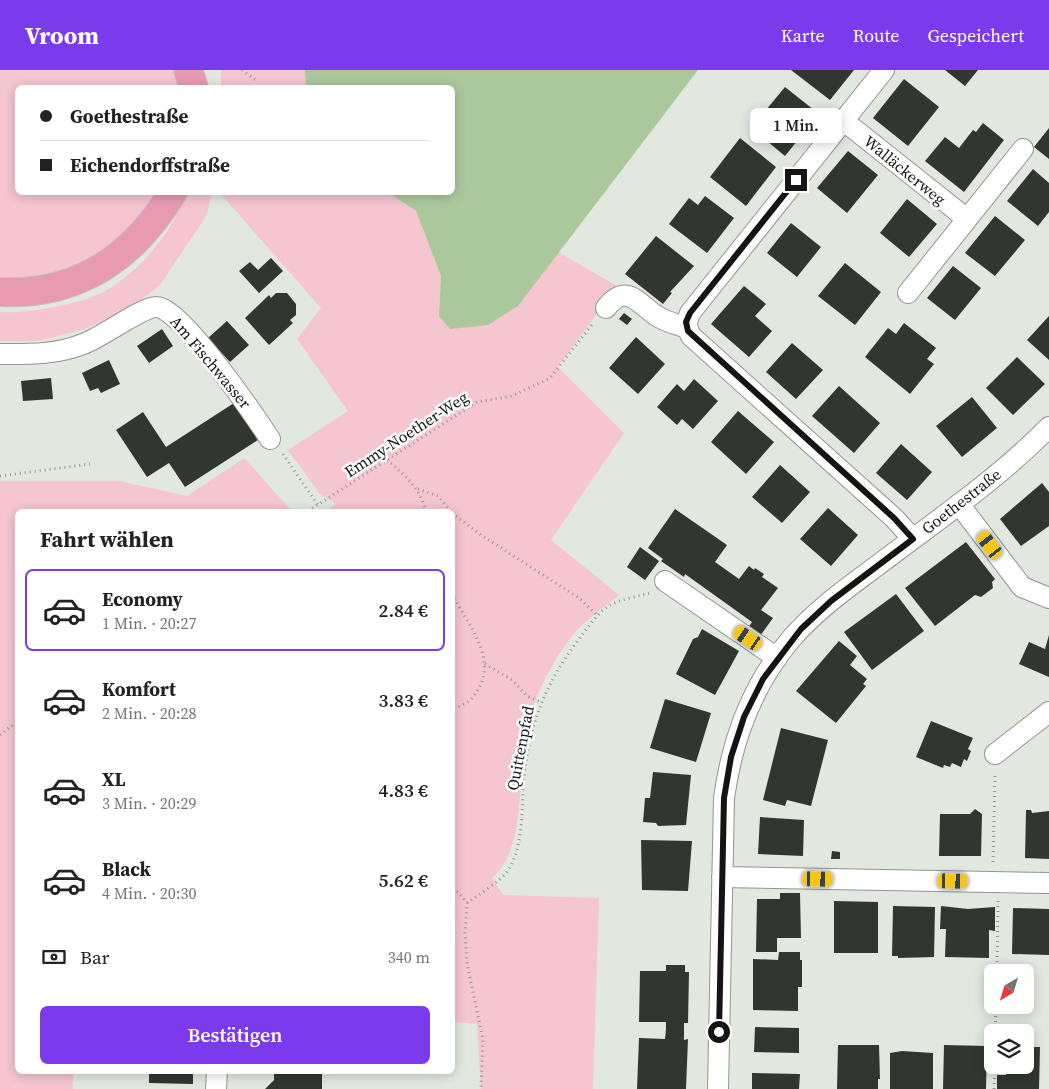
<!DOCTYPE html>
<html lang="de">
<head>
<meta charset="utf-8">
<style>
  :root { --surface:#fff; --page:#f2f2f2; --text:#222; --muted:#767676; --line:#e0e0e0; --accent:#7c3aed }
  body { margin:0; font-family:"Source Serif 4",serif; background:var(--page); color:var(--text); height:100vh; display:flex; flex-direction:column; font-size:19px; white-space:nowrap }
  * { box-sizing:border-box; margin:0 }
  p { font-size:16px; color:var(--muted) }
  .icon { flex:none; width:28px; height:28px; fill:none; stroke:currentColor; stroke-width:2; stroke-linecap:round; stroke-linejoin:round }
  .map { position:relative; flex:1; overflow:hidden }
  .details { position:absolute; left:15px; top:439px; width:440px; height:565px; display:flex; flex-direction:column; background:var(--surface); border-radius:8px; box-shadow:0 2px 12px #0003 }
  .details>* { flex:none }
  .banner { position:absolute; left:15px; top:15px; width:440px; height:110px; border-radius:8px; box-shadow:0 2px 12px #0003; display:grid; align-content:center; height:110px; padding:0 25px; background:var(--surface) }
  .needle { width:32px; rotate:218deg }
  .buttons { position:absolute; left:984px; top:894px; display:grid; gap:10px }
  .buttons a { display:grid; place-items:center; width:50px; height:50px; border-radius:8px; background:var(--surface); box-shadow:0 2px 12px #0003; font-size:25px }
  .end { position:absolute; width:22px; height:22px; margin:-11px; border:6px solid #131513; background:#fff; box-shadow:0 0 0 2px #fff }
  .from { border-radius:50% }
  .bubble { position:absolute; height:35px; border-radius:8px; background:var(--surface); box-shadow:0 2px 12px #0003; font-size:16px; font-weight:600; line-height:35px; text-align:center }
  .car { position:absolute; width:15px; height:30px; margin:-15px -8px; border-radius:6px; box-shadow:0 0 4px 1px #0007; background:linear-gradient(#f5c518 24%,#345 0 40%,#f5c518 0 76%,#345 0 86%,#f5c518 0) }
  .banner b { display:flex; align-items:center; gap:18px; height:48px; font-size:19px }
  .banner b+b { border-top:1px solid var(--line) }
  .banner i { width:12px; height:12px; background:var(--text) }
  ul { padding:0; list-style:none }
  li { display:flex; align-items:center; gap:15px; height:82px; margin:0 10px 8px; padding:0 15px; border:2px solid transparent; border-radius:8px }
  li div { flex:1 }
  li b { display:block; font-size:19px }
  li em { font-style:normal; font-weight:600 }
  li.on { border-color:var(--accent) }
  li>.icon { width:45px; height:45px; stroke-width:1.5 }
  h2 { padding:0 25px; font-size:22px; line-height:60px }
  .pay { display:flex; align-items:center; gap:12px; height:55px; padding:0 25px; font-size:19px }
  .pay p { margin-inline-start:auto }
  .cta { display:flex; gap:10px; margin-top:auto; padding:10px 25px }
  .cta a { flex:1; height:58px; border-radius:8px; background:var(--accent); color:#fff; font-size:20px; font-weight:600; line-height:58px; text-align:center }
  header { display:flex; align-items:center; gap:30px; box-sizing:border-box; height:70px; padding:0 25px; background:var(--accent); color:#fff }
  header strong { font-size:24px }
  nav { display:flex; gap:28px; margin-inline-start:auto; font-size:18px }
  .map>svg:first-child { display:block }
</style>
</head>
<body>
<header>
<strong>Vroom</strong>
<nav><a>Karte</a><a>Route</a><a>Gespeichert</a></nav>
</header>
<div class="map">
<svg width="1049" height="1019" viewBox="0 0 1049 1019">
  <rect width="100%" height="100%" fill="#e2e7e0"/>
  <path fill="#f5c5d0" d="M0,0H179L183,17L18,18V122L154,123C144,142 130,164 113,179C92,198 27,214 0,207Z
    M221,0H305L306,17H221Z
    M187,123H212L207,145L160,215L133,236L85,259L37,271H0V242C24,244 84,234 105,221C143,199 171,163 187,123Z
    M220,123H389L416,141L441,206L439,246L518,236L558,182L617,216L558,297L624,363L551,470L619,525C607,535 594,544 583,554C561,575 540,615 530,645C514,692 531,775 492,808L503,825L599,828L593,1019H481L477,954L453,952L452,441H325L336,434L320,424L288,380L348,341L297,269L321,238Z
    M244,388L292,441H18V1001H73V1019H0V411H119L187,426Z"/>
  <path fill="#abc89d" d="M305,0H698L518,236L488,255L450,259L439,246L441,206L416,141L389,123L452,122V18L306,17Z"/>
  <path fill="#323631" d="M791,0H854L830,30Z
    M945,0H978L965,16Z
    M904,9L939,37L908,76L873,48Z
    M785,17L819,44L785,86L751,58Z
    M983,53L1004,70L964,122L925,91L945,67L959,78L973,60L976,62Z
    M1049,58V89L1034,77Z
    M740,68L776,97L746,136L710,107Z
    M848,81L878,105L847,143L817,118Z
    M1033,99L1049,113V142L1038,156L1007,131Z
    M705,126L734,148L707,183L669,154L689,128L698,135Z
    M907,129L937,154L909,187L880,163Z
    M995,146L1025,170L995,206L965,183Z
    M791,153L821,177L797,207L767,183Z
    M656,166L694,196L670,222L672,223L663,234L625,204Z
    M271,188L283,201L259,223L239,201L250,192L258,200Z
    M845,193L881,222L855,255L818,226Z
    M953,196L981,218L955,250L927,228Z
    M744,216L766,234L755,246L772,261L749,287L711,254Z
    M276,223H287L296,234V245L290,250L293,253L269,275L245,248L269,225L271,228Z
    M624,243L632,249L627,255L619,249Z
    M1049,246V290L1027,270Z
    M227,251L249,275L230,292L208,268Z
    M904,253L936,278L927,289L934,294L910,324L865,287L888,258L896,264Z
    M162,259L173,276L149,293L137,276Z
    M636,267L665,294L638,324L609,298Z
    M792,273L823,300L796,329L766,302Z
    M1017,287L1045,314L1013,345L986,318Z
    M109,290L120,314L101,323L98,318L90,321L82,303Z
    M51,308L53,329L23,331L21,311Z
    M694,309L718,331L693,359L682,349L677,355L657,337L677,314L684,321Z
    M839,316L880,353L854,383L812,346Z
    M972,327L997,358L962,387L936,356Z
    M234,333L258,370L185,417L169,393L147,407L116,360L143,342L166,377Z
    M738,341L774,372L746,404L711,372Z
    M901,374L932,402L907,430L876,403Z
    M780,395L810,422L782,453L752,427Z
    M1042,413L1049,422V456L1021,476L1000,449Z
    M828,438L858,465L831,496L800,469Z
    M675,439L727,475L715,492L739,509L749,496L754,500L755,498L764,504L762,507L778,518L761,540L773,548L760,566L748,558L752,552L685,504L684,507L661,491L663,489L648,478Z
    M966,472L995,509L992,512L993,518L981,527L975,525L935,556L905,518Z
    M640,477L659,491L645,510L627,497Z
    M896,524L924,561L872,600L844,562Z
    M702,559L739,581L715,625L676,604L693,569L698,567Z
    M1049,565V607L1019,594L1029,572L1045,579Z
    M839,571L857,586L850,595L867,609L863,614L866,616L836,653L796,621Z
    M665,629L711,643L696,692L650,678Z
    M931,651L973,668L968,679L971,681L967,691L964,689L961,697L952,693L950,697L944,695L943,698L916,687Z
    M781,658L828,670L811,736L787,730L785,736L763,730Z
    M653,702L691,705L686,755L658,756L656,753L643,752L645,728H650Z
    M975,739L982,744L981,786H939L940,744H970Z
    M1026,740H1031L1032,743L1049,741V789L1025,788Z
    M760,747L804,750L803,786L758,784Z
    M641,770L692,771L688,821L642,820Z
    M832,781L840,782V789H831Z
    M780,823H800L801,868H777V882H756L757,829H780Z
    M834,831L878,832V883H834Z
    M893,836L935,837L934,887L898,888V886H892Z
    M941,836L968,839L995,837V861L989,860V888L945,887L946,859H940Z
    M1013,838L1049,839V885L1012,884Z
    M779,882H800V890H802V917H798V941L753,940V889L778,890Z
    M666,895H685V902H689L688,953H684V970L688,969L686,1019H637L639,968L665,969L666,959V952H639L640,901H666Z
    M755,957L799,958V983L754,982Z
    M838,975H879L880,1009H878V1019H837Z
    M944,975L987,976L986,1019H943Z
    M1025,977H1040L1039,1019H997V1005H1006L1007,995H1025Z
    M902,981L933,983V1019H890V983Z
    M149,1001H193V1014L149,1013Z
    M274,1001H322V1019H265L274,1010Z
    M752,1003L800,1004L799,1019H752Z"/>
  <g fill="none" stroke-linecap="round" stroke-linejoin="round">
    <g stroke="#91968f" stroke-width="22">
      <path id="street" d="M884,0L690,243L686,255L691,266L894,448L913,469
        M844,51L967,149
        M908,223L1023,79
        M606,238C627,212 637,233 657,246C666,252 677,254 687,258
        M0,284C28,284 56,285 83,274C101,268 143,236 157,237C181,238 255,346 270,369
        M959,434L1022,517L1049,528
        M665,511L777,588
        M995,684L1049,642
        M722,807L1049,813
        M216,1019L217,1001
        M718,1019L724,728C732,670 753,614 791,569C816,540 847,518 878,495C936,451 998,409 1049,357"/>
    </g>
    <g stroke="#c2c2c2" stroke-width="30">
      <path id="primary" d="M188,0L194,18
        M0,222C78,226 134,187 173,122"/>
    </g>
    <path stroke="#929691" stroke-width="3" stroke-dasharray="1 4" stroke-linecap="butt" d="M242,0L257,11
      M283,384L318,435
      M387,390C405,405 420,418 426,441
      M0,406L90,394
      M418,419L438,426L451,441
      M308,441L477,332L512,326L550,308L594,252
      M452,443L481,465L579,528L598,546
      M452,524C468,556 503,592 472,628C468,633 459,636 452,640
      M485,594L512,610L527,626L541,632
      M0,665L18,651
      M993,792L995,703
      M452,820L458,822L467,833L465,863L467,894L483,969L481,1019
      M467,833C477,826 500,811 506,803C525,778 521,736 524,707C530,651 547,610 582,565C589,556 597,544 607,537C619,529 636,527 650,523
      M997,902L998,831
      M995,962L996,935
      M994,1019L995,995"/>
    <use href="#street" stroke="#fff" stroke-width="20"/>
    <use href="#primary" stroke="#e89ab2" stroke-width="28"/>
  </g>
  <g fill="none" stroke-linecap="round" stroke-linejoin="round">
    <path stroke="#131513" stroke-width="6" d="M719,962L724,728L731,687L744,647L763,609L801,559L831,531L913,469L894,448L688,261L686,252L690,243L796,110"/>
  </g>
  <g text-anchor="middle" stroke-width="5" stroke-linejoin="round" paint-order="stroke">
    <g font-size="16" fill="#131513" stroke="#fff">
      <text transform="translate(905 100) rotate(39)" y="6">Walläckerweg</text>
      <text transform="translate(211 292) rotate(50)" y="6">Am Fischwasser</text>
      <text transform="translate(406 364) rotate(-33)" y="6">Emmy-Noether-Weg</text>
      <text transform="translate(961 431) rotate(-38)" y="6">Goethestraße</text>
      <text transform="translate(520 678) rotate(-79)" y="6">Quittenpfad</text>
    </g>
  </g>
</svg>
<div class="buttons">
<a><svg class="needle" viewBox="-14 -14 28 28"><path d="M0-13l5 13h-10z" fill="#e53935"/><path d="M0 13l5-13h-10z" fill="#767676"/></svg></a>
<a><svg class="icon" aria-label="layers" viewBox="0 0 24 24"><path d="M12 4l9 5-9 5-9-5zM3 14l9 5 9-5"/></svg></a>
</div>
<i class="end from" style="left:719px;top:962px"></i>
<i class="end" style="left:796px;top:110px"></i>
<div class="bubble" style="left:750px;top:38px;width:92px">1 Min.</div>
<i class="car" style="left:990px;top:475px;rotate:323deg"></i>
<i class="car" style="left:748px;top:568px;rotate:304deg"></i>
<i class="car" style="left:818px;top:809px;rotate:91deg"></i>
<i class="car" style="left:953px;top:811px;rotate:91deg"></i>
<div class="banner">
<b><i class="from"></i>Goethestraße</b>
<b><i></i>Eichendorffstraße</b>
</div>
<section class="details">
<h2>Fahrt wählen</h2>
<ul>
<li class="on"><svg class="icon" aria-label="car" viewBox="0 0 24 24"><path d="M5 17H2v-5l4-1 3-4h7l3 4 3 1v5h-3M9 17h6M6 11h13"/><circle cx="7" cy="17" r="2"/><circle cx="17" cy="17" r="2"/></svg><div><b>Economy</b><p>1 Min. · 20:27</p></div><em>2.84 €</em></li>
<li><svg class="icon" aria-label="car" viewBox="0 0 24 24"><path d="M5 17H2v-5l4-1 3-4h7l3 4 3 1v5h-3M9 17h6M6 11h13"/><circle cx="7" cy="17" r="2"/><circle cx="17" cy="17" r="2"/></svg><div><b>Komfort</b><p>2 Min. · 20:28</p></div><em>3.83 €</em></li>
<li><svg class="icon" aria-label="car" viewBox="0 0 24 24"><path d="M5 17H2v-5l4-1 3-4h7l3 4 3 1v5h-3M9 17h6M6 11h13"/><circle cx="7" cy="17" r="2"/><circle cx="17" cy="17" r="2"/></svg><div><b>XL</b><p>3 Min. · 20:29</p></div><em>4.83 €</em></li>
<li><svg class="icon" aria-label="car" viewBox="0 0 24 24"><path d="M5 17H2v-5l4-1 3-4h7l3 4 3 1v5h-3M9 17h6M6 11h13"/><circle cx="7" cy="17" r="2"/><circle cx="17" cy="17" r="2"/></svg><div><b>Black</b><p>4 Min. · 20:30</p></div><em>5.62 €</em></li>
</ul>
<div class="pay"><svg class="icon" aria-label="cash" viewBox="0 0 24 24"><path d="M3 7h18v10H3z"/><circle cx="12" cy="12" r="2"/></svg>Bar<p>340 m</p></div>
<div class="cta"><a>Bestätigen</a></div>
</section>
</div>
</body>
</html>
